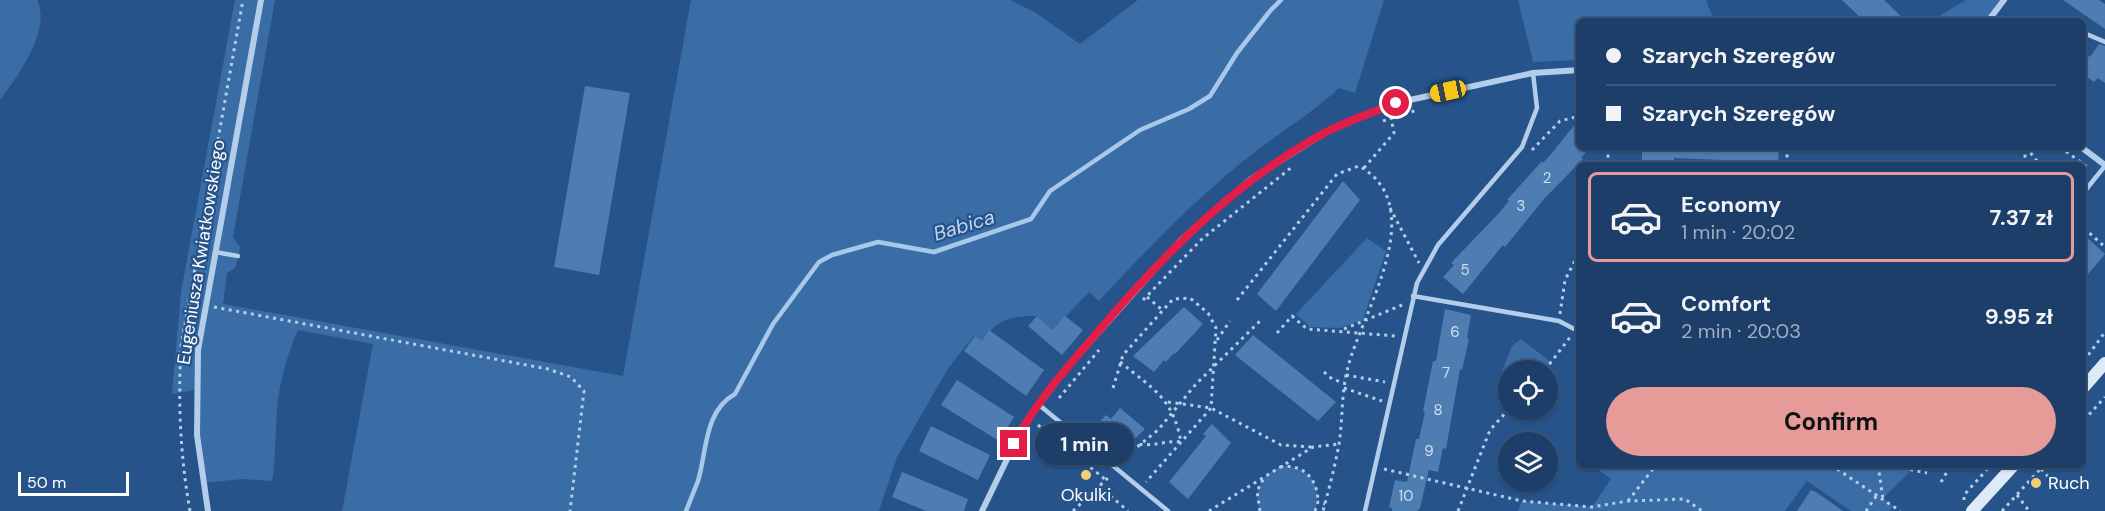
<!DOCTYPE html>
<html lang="en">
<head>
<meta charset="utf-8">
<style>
  :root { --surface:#1c3e68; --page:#25456e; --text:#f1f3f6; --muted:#a0aec0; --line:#3a577c; --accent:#e69b98 }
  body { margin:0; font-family:"DM Sans",sans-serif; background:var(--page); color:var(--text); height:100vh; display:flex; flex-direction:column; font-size:22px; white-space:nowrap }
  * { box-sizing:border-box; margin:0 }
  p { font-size:20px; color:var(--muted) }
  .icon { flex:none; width:33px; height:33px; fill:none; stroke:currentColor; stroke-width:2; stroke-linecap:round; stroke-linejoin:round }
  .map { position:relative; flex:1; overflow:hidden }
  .panel { position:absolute; left:1576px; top:162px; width:510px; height:306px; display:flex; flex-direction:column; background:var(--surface); border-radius:9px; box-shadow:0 2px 4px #0004,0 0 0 2px var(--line) }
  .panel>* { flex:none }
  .guide { position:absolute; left:1576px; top:18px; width:510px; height:132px; border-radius:9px; box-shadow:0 2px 4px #0004,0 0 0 2px var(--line); display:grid; align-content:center; height:132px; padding:0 30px; background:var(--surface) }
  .fabs { position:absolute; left:1498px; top:360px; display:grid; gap:12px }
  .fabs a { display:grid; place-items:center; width:60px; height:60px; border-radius:50%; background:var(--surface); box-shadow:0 2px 4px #0004,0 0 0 2px var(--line); font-size:30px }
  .scale { position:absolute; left:18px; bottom:15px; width:111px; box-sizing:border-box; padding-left:6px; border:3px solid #fff; border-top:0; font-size:16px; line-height:21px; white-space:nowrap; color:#fff; -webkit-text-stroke:4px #26538a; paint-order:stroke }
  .end { position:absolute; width:27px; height:27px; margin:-14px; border:8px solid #e11d48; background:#fff; box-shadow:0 0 0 3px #fff }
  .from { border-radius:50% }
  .bubble { position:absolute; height:42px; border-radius:21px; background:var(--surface); box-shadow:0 2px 4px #0004,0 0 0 2px var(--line); font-size:20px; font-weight:700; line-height:42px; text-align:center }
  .car { position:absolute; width:18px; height:36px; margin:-18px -9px; border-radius:8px; box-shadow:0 0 4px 2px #0007; background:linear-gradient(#f5c518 24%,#345 0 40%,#f5c518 0 76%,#345 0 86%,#f5c518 0) }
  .guide b { display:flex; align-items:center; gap:21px; height:57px; font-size:22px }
  .guide b+b { border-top:2px solid var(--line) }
  .guide i { width:15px; height:15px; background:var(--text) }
  ul { padding:10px 0 0; list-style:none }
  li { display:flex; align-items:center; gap:18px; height:90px; margin:0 12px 9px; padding:0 18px; border:3px solid transparent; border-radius:9px }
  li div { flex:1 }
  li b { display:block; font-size:22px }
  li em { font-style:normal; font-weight:700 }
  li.on { border-color:var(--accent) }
  li>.icon { width:54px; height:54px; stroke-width:1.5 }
  .button { display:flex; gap:12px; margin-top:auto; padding:12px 30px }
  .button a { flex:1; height:69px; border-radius:36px; background:var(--accent); color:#111; font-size:24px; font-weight:700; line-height:69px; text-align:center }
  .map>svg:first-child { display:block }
</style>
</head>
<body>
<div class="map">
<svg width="2105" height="511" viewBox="0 0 2105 511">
  <rect width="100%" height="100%" fill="#26538a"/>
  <path fill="#3a6da6" d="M0,0H37C52,29 17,77 0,100Z
    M235,0H275L233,237L240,247L236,267L227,273L223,304L623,376L691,0H1010L1036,13L1080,44L1138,0H1384L1355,93L1339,88C1311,114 1280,132 1251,155C1195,199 1147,249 1099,301L1089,292L1053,330L1037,316C1011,316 998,319 982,341L974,336L949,367L897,457L879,511H342L373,344L298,330C287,355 279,383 277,411C275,435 276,457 272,481L242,479L202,483L195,390L172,394L181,292Z
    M1518,0H1706L1714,21H1580L1579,60L1533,62Z
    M1966,0H2004L1988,21H1931Z
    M1367,238L1386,251L1363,320L1339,328L1310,327L1296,314Z
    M1521,339L1552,363L1545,370H1509V378L1501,373L1512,346Z
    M1597,465H1904L1912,470L1883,498L1893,506L1889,511H1851L1807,481L1785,511H1518L1522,501L1592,507L1611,479L1599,470Z
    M1283,466C1309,467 1323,486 1315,511H1260C1253,490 1262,472 1283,466Z"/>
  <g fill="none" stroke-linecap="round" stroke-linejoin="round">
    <path stroke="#a8c8ea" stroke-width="4.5" d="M686,511C690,501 694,491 698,481C707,451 704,411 735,394L773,324L819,262L832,255L878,242L934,252L1031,219L1050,191L1140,130L1189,109L1210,96L1237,53L1270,11L1281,0"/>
  </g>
  <path fill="#4e7db1" d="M1842,0H1884L1906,21H1864Z
    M2063,0H2099L2105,4V29Z
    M2099,44L2105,46V83L2098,78L2094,82L2084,75V52L2090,57Z
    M585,86L630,93L599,275L554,267Z
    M1580,118V147H1590L1581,158L1583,159L1544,199L1505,247L1503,245L1463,294L1443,277L1454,265L1451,263L1499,213L1509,201L1507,200L1542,161L1543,163L1552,153Z
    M1642,147H1779L1778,162H1722V160L1674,158V161L1642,160Z
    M1343,181L1360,200L1276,311L1257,294Z
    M2084,235L2105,254L2084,279Z
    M1184,307L1203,324L1175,354L1174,353L1166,362L1164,360L1154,372L1133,356Z
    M1445,309L1471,315L1467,338L1469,339L1462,370L1460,369L1446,449L1443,448L1438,472L1429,470L1420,508L1417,511H1392V508L1389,507L1395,480L1407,482L1416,439H1419L1425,412L1423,411L1433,361H1436Z
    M1037,316L1053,330L1065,316L1083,330L1062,355L1028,326Z
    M989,330L1044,370L1026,396L964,351L975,336L982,341Z
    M1253,335L1336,402L1318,421L1235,355Z
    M957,380L1014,417L999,441L941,405Z
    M1120,408L1145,429L1124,449L1096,426L1106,415L1111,419Z
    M1212,424L1231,443L1188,499L1169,482L1206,436L1203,434Z
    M931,426L990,455L978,480L919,451Z
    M902,472L968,499L964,511H926L892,497Z
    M1811,490L1816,492L1843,511H1797Z"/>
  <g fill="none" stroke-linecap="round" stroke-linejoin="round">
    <path stroke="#b3cdea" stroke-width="3" stroke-dasharray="3 4.5" stroke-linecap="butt" d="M1383,121L1417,110
      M1786,147L1788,165
      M2026,147L2040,165
      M2060,147L2090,169
      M1532,150L1560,121L1580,116
      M1607,165L1609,147
      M2024,165L2026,147
      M1364,168L1394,133L1391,118
      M1390,208L1419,263
      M2084,228L2105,247
      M1147,297L1161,309
      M1143,300L1202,239L1292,167
      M1237,300L1337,174L1359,166C1432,207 1362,312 1348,367C1341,392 1343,419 1339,444C1335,466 1329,489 1323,511
      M188,303L198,305
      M214,307L548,369L571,377L584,391L570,511
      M1560,314L1565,280L1580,251
      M1344,329L1402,305
      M1277,333L1292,316L1307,329L1396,336
      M1217,340L1230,321
      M2084,361L2105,332
      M1120,362C1153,389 1173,398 1181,442C1166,440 1153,447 1138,444
      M1545,370L1571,336
      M1324,372L1332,379L1344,383
      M1346,375L1385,382
      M1113,388L1123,355L1173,299L1190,298L1208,313L1216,328L1211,408L1146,482
      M1344,388L1382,401
      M1059,398L1099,350
      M1168,402L1211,408L1281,445L1313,447
      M2084,420L2105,397
      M1038,425L1106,480
      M1120,461L1158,430L1196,384L1261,320
      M1831,465L1900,511
      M1878,465L1883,499
      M1904,465L1912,470L1927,473
      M1280,467C1304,463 1318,480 1318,502
      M1384,469L1522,501L1592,507L1628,501L1685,499L1702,511
      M2041,469L2059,488
      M1941,482L1951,465
      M1099,486L1128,511
      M2017,495L2029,511
      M1964,500V495L1991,465
      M1628,501L1656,465
      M190,511C180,455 178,402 181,346L243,0
      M1073,511L1111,475
      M1209,511L1313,447L1339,444
      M1260,511L1257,491L1265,476
      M1315,511L1318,502L1325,504
      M1458,511L1490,430L1509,409
      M1866,511L1877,495
      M2002,511L2044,465"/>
    <path stroke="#b3cdea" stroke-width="4.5" d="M2084,33L2105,42
      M2084,192L2105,166
      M215,252L238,256
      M1413,296L1559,321L1580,332
      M1038,404L1168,511
      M1365,511L1417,283L1438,245L1522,147L1537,108L1533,73"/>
    <path stroke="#b3cdea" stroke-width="6" d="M1988,21L2004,0
      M2081,147L2105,165
      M208,511L197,435L198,350L261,0
      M982,511L1023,426L1065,370L1181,240L1251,179L1331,129L1396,103L1533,73L1580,70"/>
    <path stroke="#deeaf8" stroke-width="12" d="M2084,387L2105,363
      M1972,511L2014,465"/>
  </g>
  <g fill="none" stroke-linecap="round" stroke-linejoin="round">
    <path stroke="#e11d48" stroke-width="8" d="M1014,444C1035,403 1066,369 1096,334C1163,255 1236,180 1328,131C1350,120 1374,112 1396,103"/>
  </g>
  <g fill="#f3cd78" stroke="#26538a" stroke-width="2">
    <circle cx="1086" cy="475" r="6"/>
    <circle cx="2036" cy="483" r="6"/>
  </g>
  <g text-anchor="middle" stroke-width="4.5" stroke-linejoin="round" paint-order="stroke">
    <g font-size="15" fill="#d3deec">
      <text x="1547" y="183">2</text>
      <text x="1521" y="211">3</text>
      <text x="1465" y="275">5</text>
      <text x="1455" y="337">6</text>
      <text x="1446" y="378">7</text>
      <text x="1438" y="415">8</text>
      <text x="1429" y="456">9</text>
      <text x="1406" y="501">10</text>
    </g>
    <g font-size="18" fill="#fff" stroke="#26538a">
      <text transform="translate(201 252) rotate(-81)" y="6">Eugeniusza Kwiatkowskiego</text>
    </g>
    <g font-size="18" fill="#fff" stroke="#26538a" text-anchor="start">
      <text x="2048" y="489">Ruch</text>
      <text x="1086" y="501" text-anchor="middle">Okulki</text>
    </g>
    <g font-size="20" font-style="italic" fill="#bfd7f1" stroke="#26538a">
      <text transform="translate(964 225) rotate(-17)" y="7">Babica</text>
    </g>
  </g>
</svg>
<div class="fabs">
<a><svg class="icon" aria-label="locate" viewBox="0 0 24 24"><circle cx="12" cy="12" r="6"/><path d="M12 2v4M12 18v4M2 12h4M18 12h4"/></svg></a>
<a><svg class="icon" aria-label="layers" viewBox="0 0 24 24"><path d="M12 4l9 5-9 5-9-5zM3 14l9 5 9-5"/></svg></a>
</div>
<div class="scale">50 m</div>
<i class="end from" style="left:1396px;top:103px"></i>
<i class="end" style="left:1014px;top:444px"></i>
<div class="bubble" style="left:1035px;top:423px;width:99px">1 min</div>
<i class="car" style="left:1448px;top:91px;rotate:258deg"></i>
<div class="guide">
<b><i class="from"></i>Szarych Szeregów</b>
<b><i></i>Szarych Szeregów</b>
</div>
<section class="panel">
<ul>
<li class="on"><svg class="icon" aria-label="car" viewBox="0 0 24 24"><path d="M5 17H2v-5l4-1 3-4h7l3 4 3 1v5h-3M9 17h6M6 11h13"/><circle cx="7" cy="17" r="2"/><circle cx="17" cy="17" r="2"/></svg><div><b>Economy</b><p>1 min · 20:02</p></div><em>7.37 zł</em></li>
<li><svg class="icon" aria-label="car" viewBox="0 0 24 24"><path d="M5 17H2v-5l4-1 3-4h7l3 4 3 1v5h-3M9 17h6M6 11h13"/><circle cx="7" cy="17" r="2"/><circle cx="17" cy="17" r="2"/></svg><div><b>Comfort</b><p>2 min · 20:03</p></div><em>9.95 zł</em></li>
</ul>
<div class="button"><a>Confirm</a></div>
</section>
</div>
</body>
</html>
